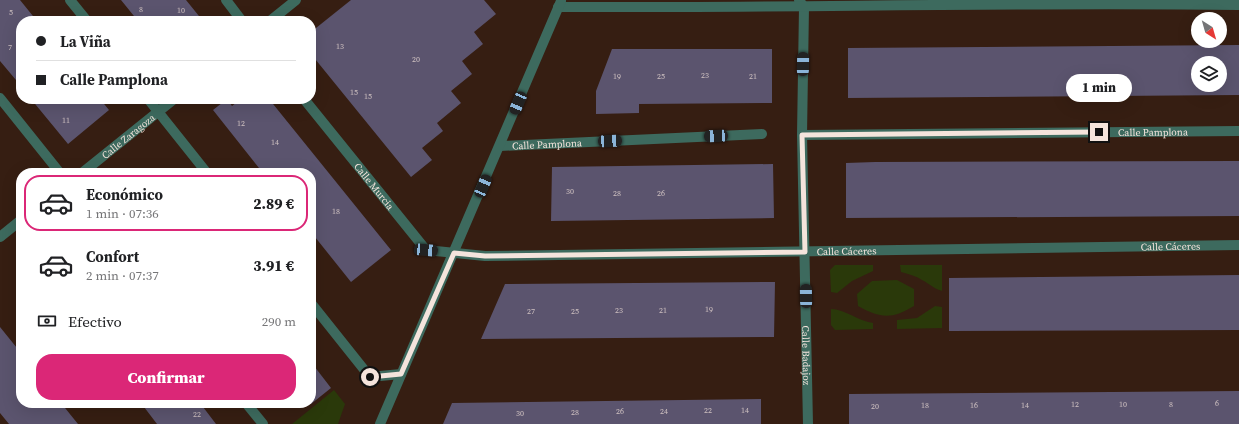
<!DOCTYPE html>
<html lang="es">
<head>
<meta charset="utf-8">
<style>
  :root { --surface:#fff; --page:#f6f6f6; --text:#202124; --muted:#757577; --line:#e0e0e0; --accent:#db2777 }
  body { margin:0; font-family:"Source Serif 4",serif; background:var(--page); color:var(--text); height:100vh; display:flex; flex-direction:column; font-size:15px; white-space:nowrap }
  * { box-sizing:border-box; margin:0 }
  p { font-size:13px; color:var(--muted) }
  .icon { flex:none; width:22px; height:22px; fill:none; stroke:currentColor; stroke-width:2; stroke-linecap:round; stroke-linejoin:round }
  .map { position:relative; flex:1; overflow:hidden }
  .side { position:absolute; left:16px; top:168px; width:300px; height:240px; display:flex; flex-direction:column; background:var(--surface); border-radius:16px; box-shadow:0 4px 16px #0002 }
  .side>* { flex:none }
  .banner { position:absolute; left:16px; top:16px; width:300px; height:88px; border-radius:16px; box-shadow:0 4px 16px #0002; display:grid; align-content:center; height:88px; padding:0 20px; background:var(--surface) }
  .needle { width:26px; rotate:143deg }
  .controls { position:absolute; left:1191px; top:12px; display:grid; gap:8px }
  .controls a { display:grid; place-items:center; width:36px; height:36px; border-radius:50%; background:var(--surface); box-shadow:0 4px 16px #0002; font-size:20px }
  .end { position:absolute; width:18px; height:18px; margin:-9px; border:5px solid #f4e4dc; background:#111; box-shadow:0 0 0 2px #111 }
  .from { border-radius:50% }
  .bubble { position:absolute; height:28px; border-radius:14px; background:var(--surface); box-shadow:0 4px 16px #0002; font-size:13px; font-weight:800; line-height:28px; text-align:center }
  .car { position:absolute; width:12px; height:24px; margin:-12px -6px; border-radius:5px; box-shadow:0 0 3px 1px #0007; background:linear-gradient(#222 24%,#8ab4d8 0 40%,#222 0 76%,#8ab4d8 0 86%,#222 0) }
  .banner b { display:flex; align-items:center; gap:14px; height:38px; font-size:15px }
  .banner b+b { border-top:1px solid var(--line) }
  .banner i { width:10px; height:10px; background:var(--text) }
  ul { padding:7px 0 0; list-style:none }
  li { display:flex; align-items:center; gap:12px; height:56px; margin:0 8px 6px; padding:0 12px; border:2px solid transparent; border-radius:16px }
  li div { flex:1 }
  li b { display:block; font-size:15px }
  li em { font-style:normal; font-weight:800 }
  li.on { border-color:var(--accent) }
  li>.icon { width:36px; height:36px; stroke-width:1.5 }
  .pay { display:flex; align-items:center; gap:10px; height:44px; padding:0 20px; font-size:15px }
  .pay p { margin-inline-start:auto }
  .cta { display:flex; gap:8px; margin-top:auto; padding:8px 20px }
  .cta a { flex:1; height:46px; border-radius:16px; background:var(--accent); color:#fff; font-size:16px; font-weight:800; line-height:46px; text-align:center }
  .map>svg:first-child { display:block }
</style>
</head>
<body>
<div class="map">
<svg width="1239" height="424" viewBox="0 0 1239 424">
  <rect width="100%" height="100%" fill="#361e12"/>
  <path fill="#2a390a" d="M835,265H873V271L852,281L837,293L831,292L830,270Z
    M900,265H942V291C934,289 930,284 922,280C916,276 908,274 901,272Z
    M897,280L914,289V306C891,320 880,318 858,306L857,294L872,281Z
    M935,306L942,307V328L897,329V320L917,318Z
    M831,309C845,309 858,321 873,323V329L835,330L831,325Z
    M334,390L345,404L338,424H292Z"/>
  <path fill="#5b546e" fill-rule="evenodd" d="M0,0H20L37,21H21V86L0,61Z
    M121,0H186L203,21H138Z
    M351,0H484L496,14L474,32L483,44L462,61L472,74L451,91L461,103L437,123L443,131L422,148L432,160L411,177L311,54V32Z
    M1239,45V95L848,98V48ZM1198,63H1220V85H1198Z
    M612,49H772V103L639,104V113L596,114V91Z
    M31,99H100L109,110L68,144Z
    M227,99L232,106L241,99H269L391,250L351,282L311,232V173H263L213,110Z
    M1239,161V216L846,218V163L875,162Z
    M773,164L774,218L551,221L552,167Z
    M1239,275V330L949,331V278Z
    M775,282L774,337L481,339L505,284Z
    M0,327L21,353V403H61L78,424H9L0,413Z
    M311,362L331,388L311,404Z
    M1239,391V424H849V394Z
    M761,399V424H443L452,403Z
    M141,403H200L216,424H157Z"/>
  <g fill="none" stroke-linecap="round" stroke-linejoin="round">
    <g stroke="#3d6a5e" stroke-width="10">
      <path d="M70,0L87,21"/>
      <path d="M226,0L242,21"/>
      <path id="s1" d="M799,0L804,7L802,135L808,424"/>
      <path d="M558,7C785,8 1012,2 1239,5"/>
      <path d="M270,21L296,0"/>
      <path d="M0,98L60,173"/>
      <path d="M148,99L207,173"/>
      <path id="s2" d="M304,99L426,250L485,256L1239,245"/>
      <path id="s3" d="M802,135L1239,131"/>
      <path id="s4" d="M500,146L762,134"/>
      <path id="s5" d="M82,173L174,99"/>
      <path d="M0,237L21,220"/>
      <path d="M311,303L370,377L401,374"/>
      <path d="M246,403L263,424"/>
      <path d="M380,424L561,1"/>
    </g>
  </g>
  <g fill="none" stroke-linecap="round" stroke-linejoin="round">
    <path stroke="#f4e4dc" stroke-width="5" d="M370,377L401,374L454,253L485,256L805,252L802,135L1099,132"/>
  </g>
  <g text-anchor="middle" stroke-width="3.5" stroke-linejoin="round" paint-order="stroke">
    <g font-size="8" fill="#cec0c0">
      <text x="141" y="12">8</text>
      <text x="181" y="13">10</text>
      <text x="11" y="15">5</text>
      <text x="340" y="49">13</text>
      <text x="10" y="50">7</text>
      <text x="416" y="62">20</text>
      <text x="705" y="78">23</text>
      <text x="617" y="79">19</text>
      <text x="661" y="79">25</text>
      <text x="753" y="79">21</text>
      <text x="354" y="95">15</text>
      <text x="368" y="99">15</text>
      <text x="66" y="123">11</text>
      <text x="241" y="126">12</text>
      <text x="275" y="145">14</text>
      <text x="570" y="194">30</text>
      <text x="617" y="196">28</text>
      <text x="661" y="196">26</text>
      <text x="336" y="214">18</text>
      <text x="709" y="312">19</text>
      <text x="619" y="313">23</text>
      <text x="663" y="313">21</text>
      <text x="531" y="314">27</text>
      <text x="575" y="314">25</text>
      <text x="1217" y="406">6</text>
      <text x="1075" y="407">12</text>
      <text x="1123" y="407">10</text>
      <text x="1171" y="407">8</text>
      <text x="925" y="408">18</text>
      <text x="974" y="408">16</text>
      <text x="1025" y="408">14</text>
      <text x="875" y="409">20</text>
      <text x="708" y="413">22</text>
      <text x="745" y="413">14</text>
      <text x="620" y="414">26</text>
      <text x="664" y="414">24</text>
      <text x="575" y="415">28</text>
      <text x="520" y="416">30</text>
      <text x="197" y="417">22</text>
    </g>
    <g font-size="10" fill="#f4e4dc" stroke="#361e12">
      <text dy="4" stroke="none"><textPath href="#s3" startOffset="351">Calle Pamplona</textPath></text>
      <text dy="4" stroke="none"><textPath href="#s5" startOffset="59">Calle Zaragoza</textPath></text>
      <text dy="4" stroke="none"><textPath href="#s4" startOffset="47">Calle Pamplona</textPath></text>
      <text dy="4" stroke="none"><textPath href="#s2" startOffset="112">Calle Murcia</textPath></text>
      <text dy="4" stroke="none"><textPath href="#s2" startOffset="939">Calle Cáceres</textPath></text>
      <text dy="4" stroke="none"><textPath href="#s2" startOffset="615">Calle Cáceres</textPath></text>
      <text dy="4" stroke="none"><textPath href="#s1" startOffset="357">Calle Badajoz</textPath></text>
    </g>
  </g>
</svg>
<div class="controls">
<a><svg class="needle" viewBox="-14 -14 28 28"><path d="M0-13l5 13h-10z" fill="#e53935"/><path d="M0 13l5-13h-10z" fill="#757577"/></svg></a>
<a><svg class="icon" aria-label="layers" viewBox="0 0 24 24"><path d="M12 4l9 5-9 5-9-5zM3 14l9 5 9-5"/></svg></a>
</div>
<i class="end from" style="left:370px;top:377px"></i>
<i class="end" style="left:1099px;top:132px"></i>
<div class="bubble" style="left:1066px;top:74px;width:66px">1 min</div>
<i class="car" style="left:803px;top:64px;rotate:1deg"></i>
<i class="car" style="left:518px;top:103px;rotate:203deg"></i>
<i class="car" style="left:716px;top:136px;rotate:267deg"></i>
<i class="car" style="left:610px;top:141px;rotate:87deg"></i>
<i class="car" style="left:483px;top:186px;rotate:23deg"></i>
<i class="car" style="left:426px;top:250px;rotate:95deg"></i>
<i class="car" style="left:806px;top:296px;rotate:359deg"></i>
<div class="banner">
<b><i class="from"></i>La Viña</b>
<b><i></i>Calle Pamplona</b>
</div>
<section class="side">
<ul>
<li class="on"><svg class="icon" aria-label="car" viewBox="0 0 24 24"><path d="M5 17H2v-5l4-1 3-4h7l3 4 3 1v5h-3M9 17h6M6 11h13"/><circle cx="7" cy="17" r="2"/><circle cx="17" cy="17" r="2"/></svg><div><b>Económico</b><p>1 min · 07:36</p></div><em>2.89 €</em></li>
<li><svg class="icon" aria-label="car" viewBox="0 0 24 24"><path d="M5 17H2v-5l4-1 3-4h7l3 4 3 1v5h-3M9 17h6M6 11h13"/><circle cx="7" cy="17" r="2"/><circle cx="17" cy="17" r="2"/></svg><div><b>Confort</b><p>2 min · 07:37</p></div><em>3.91 €</em></li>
</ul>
<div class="pay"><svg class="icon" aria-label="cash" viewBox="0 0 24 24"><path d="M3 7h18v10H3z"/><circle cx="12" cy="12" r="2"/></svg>Efectivo<p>290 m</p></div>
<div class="cta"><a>Confirmar</a></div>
</section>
</div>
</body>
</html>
